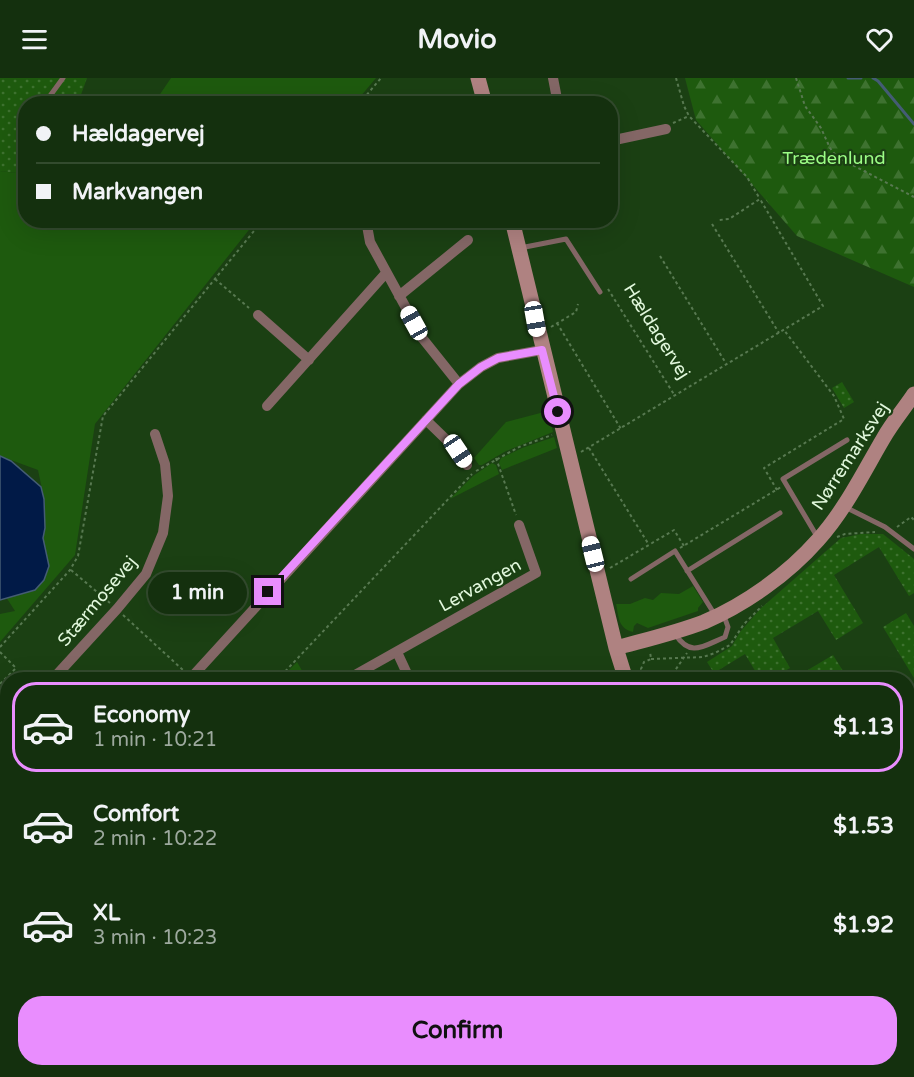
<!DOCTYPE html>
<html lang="en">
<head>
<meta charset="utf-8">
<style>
  :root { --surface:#14300e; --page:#213c1c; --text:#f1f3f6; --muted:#9da99e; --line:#334b2e; --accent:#e98dfe }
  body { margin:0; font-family:"Varela Round",sans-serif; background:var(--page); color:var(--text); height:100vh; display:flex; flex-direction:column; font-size:22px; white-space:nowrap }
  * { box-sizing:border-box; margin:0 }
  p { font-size:20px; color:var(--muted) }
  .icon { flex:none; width:33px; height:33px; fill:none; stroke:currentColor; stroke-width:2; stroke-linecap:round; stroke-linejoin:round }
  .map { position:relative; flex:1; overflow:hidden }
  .side { position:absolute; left:0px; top:594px; width:915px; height:405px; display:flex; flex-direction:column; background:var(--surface); border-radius:24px 24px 0 0; box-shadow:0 6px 24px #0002,0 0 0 2px var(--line) }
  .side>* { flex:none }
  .top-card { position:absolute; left:18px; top:18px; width:600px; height:132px; border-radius:24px; box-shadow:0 6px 24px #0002,0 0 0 2px var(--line); display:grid; align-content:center; height:132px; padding:0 18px; background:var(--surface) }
  .end { position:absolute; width:27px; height:27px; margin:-14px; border:8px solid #e98dfe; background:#111; box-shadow:0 0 0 3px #111 }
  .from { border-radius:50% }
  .bubble { position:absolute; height:42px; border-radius:21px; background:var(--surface); box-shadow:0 6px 24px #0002,0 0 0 2px var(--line); font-size:20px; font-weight:800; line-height:42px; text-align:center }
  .car { position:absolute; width:18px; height:36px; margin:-18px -9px; border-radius:8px; box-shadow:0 0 4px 2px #0007; background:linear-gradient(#fff 24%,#345 0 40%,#fff 0 76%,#345 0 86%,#fff 0) }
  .top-card b { display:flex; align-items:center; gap:21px; height:57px; font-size:22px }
  .top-card b+b { border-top:2px solid var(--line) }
  .top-card i { width:15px; height:15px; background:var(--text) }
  ul { padding:10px 0 0; list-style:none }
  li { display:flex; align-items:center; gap:18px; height:90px; margin:0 12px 9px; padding:0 6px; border:3px solid transparent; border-radius:24px }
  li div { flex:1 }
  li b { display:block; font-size:22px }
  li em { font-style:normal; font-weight:800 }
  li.selected { border-color:var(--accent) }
  li>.icon { width:54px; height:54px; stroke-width:1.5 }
  .primary-button { display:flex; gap:12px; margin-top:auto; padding:12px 18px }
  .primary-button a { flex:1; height:69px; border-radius:24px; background:var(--accent); color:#111; font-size:24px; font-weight:800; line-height:69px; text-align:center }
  header { display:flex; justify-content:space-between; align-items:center; height:78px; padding:0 18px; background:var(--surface); font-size:27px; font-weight:800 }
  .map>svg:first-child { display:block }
</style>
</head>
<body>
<header><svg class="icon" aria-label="menu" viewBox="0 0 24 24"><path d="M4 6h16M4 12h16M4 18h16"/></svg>Movio<svg class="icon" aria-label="heart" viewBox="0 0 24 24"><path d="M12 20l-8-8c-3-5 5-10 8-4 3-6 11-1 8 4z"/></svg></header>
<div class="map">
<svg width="914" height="999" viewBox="0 0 914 999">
  <defs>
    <pattern id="forest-firs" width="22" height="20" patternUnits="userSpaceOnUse" patternTransform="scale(1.5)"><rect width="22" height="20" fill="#1e5a0e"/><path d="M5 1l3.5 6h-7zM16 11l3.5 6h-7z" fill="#3e7230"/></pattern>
    <pattern id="park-dots" width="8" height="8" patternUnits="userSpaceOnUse" patternTransform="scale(1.5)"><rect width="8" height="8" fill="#1e5a0e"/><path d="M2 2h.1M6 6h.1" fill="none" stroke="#3e7230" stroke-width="1.8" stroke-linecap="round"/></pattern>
  </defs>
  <rect width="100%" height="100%" fill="#1b4013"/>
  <path fill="#1e5a0e" d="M171,0H376L355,25H154Z
    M0,93L25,96L26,142L256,143L95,346L75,477L0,564V536L15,533L6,519L35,512L49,488L43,460L45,450L44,421L38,392L0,378Z
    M548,333L553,354L506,373L482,387H479L474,380L506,344Z
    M554,359L557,370L502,392L499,385L501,380L522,370Z
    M492,385L496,387L499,396L450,421L473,398Z
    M693,508L703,524L698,530V533L648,550L637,545L634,548L633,554C618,550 619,540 616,526H630L645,520L653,522L661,515L679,516Z
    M297,584L307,601H280Z
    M914,755V999H747L745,992H908V759Z"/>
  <path fill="url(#forest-firs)" d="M685,0H914V209L797,158L696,42Z"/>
  <path fill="url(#park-dots)" d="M0,0H87L78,25L26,26L25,96L0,93Z
    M842,304L854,324L844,330L832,310Z
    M861,456H883L914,481V515L909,518L879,469L834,497L863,545L836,562L818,533L773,560L790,590L771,601H760L745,576L714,595L707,584L732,568L740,554L761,530L841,460Z
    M906,535L914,548V600L883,549Z
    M833,577L848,601H798L796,599Z"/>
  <path fill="#011a47" stroke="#445c74" stroke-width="1.5" d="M0,378L11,383L41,409L44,421L45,450L43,460L49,488L44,502L35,512L0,522Z"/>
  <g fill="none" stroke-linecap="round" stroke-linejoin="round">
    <path stroke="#445c74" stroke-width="3" d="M848,0H861
      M873,0L878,3L914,46"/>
    <path stroke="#587951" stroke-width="2" stroke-dasharray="3 3" stroke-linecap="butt" d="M676,0L684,28L689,38L747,99L760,121
      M796,0L805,28L821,50L830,70L837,79L914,119
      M359,26L381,0
      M673,45L689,38
      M712,146L779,255
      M660,178L727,287
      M215,201L249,230
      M608,211L675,318
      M557,245L621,351
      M551,249L576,234L578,226
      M589,370L649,467
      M581,374L823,228L760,121L729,141L719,142
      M496,380L516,437
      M476,393L519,369L552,357
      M777,412L764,390L844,341L834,318L784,252
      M897,449L911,439L914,442
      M837,459L845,456L875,454
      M680,470L781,409
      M610,490L674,452L684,468
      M71,492L110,525
      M123,537L183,592
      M0,569L70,492L78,478L103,338L263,142
      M0,574L16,590L0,606
      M651,581L703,579L715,575L730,567L744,546L762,528
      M10,597L14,602
      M277,602L472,396
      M647,602L641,591L644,584L651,581L650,573
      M671,602L674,594L687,575
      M0,784L8,781
      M0,870L8,869
      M409,992L412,999
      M139,999L142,992
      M455,999L467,992"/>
    <path stroke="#846766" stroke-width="5" d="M47,22L63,0
      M520,170L566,161L600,214
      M845,429L885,449L914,471
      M818,460L783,401L847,362
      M687,493L780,435
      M631,501L675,473L715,537
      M675,556C691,580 703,568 725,559L728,549L724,538"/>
    <path stroke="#846766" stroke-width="10" d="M553,0L558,26
      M437,26L439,23
      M610,63L666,51
      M366,142L370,164L423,261L459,306
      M399,218L468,162
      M258,237L309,282
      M267,328L386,195
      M426,342L458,373L467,387
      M397,574L410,602
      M52,602L117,531L146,496L163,455L168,418L165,386L155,356
      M189,602L459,306L481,289L498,280L542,272
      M346,602L536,495L519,447
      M575,602L576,601
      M0,705L8,698
      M0,891L6,919
      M238,992L242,999
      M65,999L69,992
      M305,999L318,992
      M572,999L585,992"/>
    <path stroke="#af8281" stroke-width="15" d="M478,0L485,26
      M512,142L616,570L626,602
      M616,570C645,562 675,555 704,544C746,526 788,496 818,462C845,432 863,395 883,361C892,345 904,331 914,316
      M718,992L719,999
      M425,999L438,992"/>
  </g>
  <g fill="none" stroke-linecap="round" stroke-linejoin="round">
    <path stroke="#e98dfe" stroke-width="8" d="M268,514L459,306L481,289L498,280L542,272L558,334"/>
  </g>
  <g text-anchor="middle" stroke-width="4.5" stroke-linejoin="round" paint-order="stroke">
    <g font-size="18" fill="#9cfd86" stroke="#1b4013">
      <text x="834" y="86">Trædenlund</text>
    </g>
    <g font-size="18" fill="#e1f7dc" stroke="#1b4013">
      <text transform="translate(657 253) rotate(58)" y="6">Hældagervej</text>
      <text transform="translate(850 378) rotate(-57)" y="6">Nørremarksvej</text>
      <text transform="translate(480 507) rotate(-29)" y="6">Lervangen</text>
      <text transform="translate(97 523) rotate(-50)" y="6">Stærmosevej</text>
    </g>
  </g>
</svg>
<i class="end from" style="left:558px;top:334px"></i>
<i class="end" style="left:268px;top:514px"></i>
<div class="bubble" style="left:148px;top:494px;width:99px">1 min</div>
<i class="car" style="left:535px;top:241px;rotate:170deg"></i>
<i class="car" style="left:414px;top:245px;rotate:331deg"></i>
<i class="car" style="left:458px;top:373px;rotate:146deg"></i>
<i class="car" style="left:593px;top:476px;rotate:346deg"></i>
<div class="top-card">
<b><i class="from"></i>Hældagervej</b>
<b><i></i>Markvangen</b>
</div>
<section class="side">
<ul>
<li class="selected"><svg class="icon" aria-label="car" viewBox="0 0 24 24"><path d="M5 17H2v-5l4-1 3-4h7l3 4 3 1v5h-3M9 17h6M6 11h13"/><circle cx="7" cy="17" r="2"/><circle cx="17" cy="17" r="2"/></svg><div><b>Economy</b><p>1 min · 10:21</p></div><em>$1.13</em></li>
<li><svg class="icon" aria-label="car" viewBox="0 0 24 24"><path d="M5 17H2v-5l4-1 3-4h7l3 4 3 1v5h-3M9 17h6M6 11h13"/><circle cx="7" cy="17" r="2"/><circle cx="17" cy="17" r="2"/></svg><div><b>Comfort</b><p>2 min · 10:22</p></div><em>$1.53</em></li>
<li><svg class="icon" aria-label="car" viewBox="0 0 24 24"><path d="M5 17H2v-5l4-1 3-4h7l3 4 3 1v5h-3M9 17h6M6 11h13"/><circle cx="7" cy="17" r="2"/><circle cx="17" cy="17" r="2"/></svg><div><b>XL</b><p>3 min · 10:23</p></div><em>$1.92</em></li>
</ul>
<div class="primary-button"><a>Confirm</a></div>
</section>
</div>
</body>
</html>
